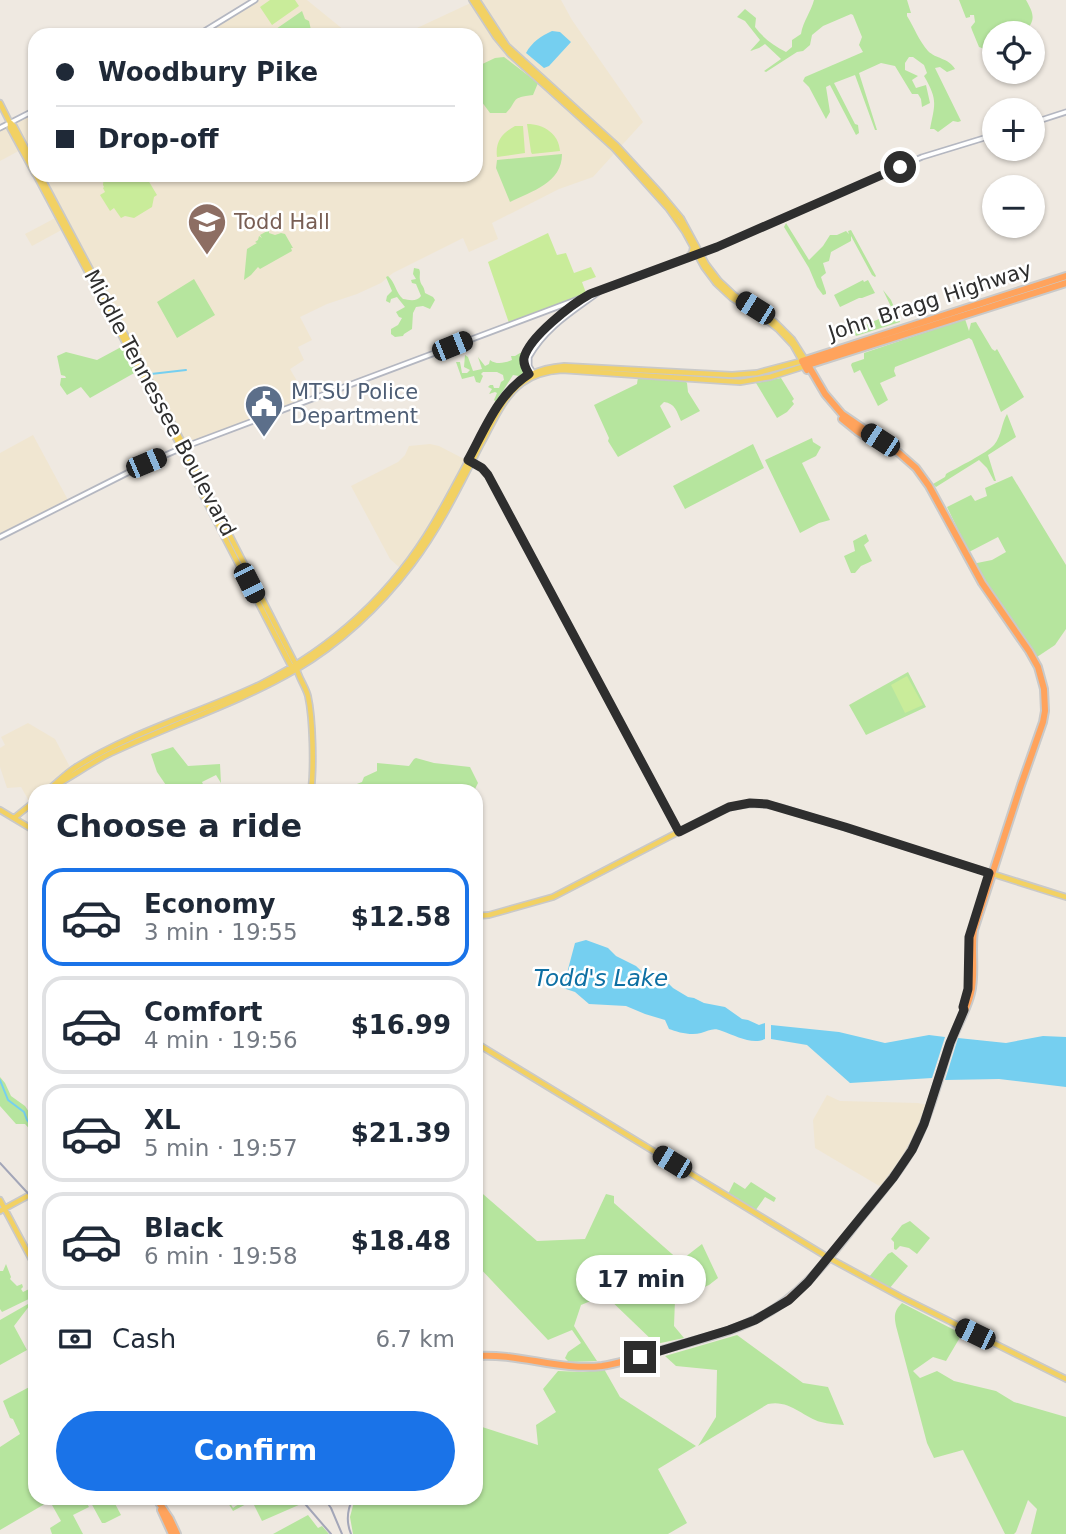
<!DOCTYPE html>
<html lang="en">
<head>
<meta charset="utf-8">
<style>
  :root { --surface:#fff; --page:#f6f6f7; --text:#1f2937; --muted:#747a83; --line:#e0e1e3; --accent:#1a73e8 }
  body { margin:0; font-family:"DejaVu Sans",sans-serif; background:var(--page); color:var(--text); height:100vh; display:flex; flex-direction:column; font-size:26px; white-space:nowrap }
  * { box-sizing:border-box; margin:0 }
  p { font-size:23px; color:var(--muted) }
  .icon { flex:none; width:38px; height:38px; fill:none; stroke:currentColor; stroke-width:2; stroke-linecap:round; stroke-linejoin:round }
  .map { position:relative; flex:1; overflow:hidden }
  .side { position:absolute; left:28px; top:784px; width:455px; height:721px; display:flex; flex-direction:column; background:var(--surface); border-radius:21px; box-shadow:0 2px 5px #0004 }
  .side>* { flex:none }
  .top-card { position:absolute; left:28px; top:28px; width:455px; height:154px; border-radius:21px; box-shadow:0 2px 5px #0004; display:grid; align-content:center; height:154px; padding:0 28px; background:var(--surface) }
  .fabs { position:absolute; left:982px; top:21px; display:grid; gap:14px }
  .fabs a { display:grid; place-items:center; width:63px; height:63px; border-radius:50%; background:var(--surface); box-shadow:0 2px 5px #0004; font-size:35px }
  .end { position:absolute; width:32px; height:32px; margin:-16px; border:9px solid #2e2e2e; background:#fff; box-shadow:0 0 0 4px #fff }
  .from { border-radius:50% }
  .bubble { position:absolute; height:49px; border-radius:24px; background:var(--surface); box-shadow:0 2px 5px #0004; font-size:23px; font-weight:700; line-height:49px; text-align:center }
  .car { position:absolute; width:21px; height:42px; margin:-21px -10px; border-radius:9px; box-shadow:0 0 5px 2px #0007; background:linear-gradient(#222 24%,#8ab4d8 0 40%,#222 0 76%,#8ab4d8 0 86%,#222 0) }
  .top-card b { display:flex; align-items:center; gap:24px; height:66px; font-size:26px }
  .top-card b+b { border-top:2px solid var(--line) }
  .top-card i { width:18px; height:18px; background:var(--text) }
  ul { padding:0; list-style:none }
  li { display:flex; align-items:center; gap:21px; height:98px; margin:0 14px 10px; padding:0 14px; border:4px solid var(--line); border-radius:21px }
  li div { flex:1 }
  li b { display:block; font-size:26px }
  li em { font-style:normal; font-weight:700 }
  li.current { border-color:var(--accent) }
  li>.icon { width:63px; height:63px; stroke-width:1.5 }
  h2 { padding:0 28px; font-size:32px; line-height:84px }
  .pay { display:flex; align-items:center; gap:18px; height:77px; padding:0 28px; font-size:26px }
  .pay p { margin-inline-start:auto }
  .action { display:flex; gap:14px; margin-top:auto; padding:14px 28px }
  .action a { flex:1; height:80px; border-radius:42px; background:var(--accent); color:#fff; font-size:28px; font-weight:700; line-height:80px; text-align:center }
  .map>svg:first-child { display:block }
</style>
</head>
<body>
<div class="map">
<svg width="1066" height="1534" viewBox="0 0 1066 1534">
  <rect width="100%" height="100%" fill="#efe9e1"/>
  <path fill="#f0e6d1" d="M258,0H307L350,35H202Z
    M477,0H561L572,20L643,122L593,177L559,189L492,223L498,239L469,252L463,238L393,273L381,283L357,294L327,304L300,317L312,340L298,347L304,360L290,369L308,400L184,447L67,227L32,246L25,234L61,215L40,175H476V35H402Z
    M35,114V164L26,147L0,161V131Z
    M33,435L68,500L0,534V453Z
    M430,444L439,446L466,460L433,520L419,544L400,568L390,559L351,486L398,462L405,455L409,446Z
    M28,723L55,739L71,769L42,791H35V797L29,801L21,787L7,788L0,767V748L5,745L1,737Z
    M827,1095L840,1101L918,1103L927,1105L918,1128L903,1159L881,1187L815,1148L813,1120Z"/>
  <path fill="#b6e59e" d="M814,0H907L911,13H907V16C914,27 919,41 928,51C936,59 949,58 955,69L947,72L940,67L935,68L961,121L958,122L953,121L938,132L934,129H930C935,104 938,100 924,76L927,73L924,65L913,57H909L905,63V70L918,76L912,80L916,88L926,85L930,103L922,107L921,99L918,94H912L895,66L881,63L859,73L877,130H875L855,75L834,83L855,124L858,125L859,133L856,135L830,85L826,87L830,112L826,119L809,87L803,81L805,77L863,52L859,45L862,37L853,15L851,14L823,26L812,35L810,45L803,51L797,52L766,72L764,71L781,59L765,44L759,48L750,51L760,40L745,21L737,17L745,9L756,18L755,27C763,38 774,46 786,52L792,47V40L801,34C803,21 811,12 814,0Z
    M959,0H1026C1033,13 1036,18 1027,30L1028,33H994V56L990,51L979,47L972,30L971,27L975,22L974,15H970V17L966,18Z
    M302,11L305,19L309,21L311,30L304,35H280L276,29Z
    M504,57L538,83L533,95C509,98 519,100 506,113H490L476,94V67L495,58Z
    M562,154C562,183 532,191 510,202L496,168L497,160Z
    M786,223L809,260L823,246L830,235H837L846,231L849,234L848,231L851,230L876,276L875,277L872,275L851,236V241L831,252L829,261L823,263L826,273L821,277L826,292V294L823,295L817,287L809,268L784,227Z
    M269,230V233L275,235L281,233L285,234L293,248H291L292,251L260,269L258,267L251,275L244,280L247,249L257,243L255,242L258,240L259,236L262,238L260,235Z
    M414,268L419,269C421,273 419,275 420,280C421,286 424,285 425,293L433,297L435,300L430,309L423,306L416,307L413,313L412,329L404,334L403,336L395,337L391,334V329L398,325L402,318L399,317L396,312L405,307L397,297L391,299L390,303L386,301L387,296L392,291L386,277L388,276C395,282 396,293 403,299C409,300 417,302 421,296L416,284L412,283L411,280L416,279L413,274Z
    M194,279L215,315L177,338L157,302Z
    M863,280L864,282L868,280L875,293L862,298H859L840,307L834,295Z
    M883,290L891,300L900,322L856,336L854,332L855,329L879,319L893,311Z
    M965,319L969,331L971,323L976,322L992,349L995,351L997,349L1024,397L1001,412L972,340L969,338L895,367L894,371L896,376L880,383L888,400L878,406L860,370L854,373L851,365L852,363L864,359V353Z
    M123,346L136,372L90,398L81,387L67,395L60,385L61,378H66L65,376L61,375L57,356L66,352L97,360Z
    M520,353H522L521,364L524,372L519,376L513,375L496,402L494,400L497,393L495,392L489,394L492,389L488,387L490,385H493L494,388H499L501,382L504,380L503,375L497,372H483L481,374L483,376L480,383L476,382L474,376L462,379L456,362H460L462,373H467L470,370L464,367L465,355L468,357L473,371L482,369L478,357L485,366L489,364L490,360C496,365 505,363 512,360L511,356H515Z
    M638,377L685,381L687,383L688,392L700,411L681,421C677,412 675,403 664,402L660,406L671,427L618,457L608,441L609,438L594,405L637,384Z
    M781,378L794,399L792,401L794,404L787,412L777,418L756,383Z
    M1007,414L1016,437L988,455L996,481H994L987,468L979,460L936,487L933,484L945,477L946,474C958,467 987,453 994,445C1002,435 1001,424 1007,414Z
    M812,438L813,442L821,447L816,456L802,463L830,520L819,523L800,533L765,460Z
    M753,444L764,468L685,509L673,486Z
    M1012,476L1066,565V629L1055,645L1037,657L988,587L976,567L977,563L992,560L1006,552L998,537L969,552L947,507L971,495L975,501L987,496L985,488Z
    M866,534L869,541L864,545L872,561L861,566L855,573H851L844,556L855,551L853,541Z
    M908,672L926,707L866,735L849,705Z
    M173,747L188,766L220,764L221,783L216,775L202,782L206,791H170L157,772L151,754Z
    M416,758L434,763L470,767L478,783L474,791H349V787L362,782L364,777L377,771V763L409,766L414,759Z
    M0,1077L5,1083L11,1096L25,1106L35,1121V1135L25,1124H16L0,1106Z
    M734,1182L745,1189L751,1182L776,1198L774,1202L765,1197L755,1211L728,1194Z
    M476,1188L537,1241L585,1239L606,1194L614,1196V1203L680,1261L702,1244L718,1278L709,1285L675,1300L674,1326L684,1338L656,1344L605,1295L581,1305L574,1326L597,1361L569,1362L565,1358L568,1352L581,1343L572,1330L548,1340L476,1264Z
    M910,1221L930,1238L917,1254L909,1248L900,1246L896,1250L894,1249V1242L891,1239L902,1225Z
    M892,1252L908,1266L889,1289L869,1277L888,1254Z
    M6,1264L11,1277L10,1279L17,1286L22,1284L23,1287L21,1289L23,1292L35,1286V1296L2,1312L0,1309V1271H3Z
    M35,1300V1303L30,1305L14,1326L27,1350L0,1365V1320Z
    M902,1303L962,1334L946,1361L933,1357L913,1371L920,1378L937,1371L954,1381L996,1391L1014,1402L1066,1417V1534H1031L1037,1509L1028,1500L1016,1532L1014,1534H1005L963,1450L934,1458L927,1443L896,1326C894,1316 894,1311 902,1303Z
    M737,1335L803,1383L828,1387L844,1425C837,1424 828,1424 821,1422C803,1417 789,1399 768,1404L698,1446L716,1417L717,1370L676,1366L665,1356Z
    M604,1369L620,1397L696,1446L658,1469L687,1523L668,1534H353L350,1517L355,1498H476V1425L538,1445L536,1425L556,1412L543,1389L558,1371L583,1372Z
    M35,1384V1498H55L0,1530V1447L20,1434L13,1419L10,1418L3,1401Z
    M63,1498H84L89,1507L73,1515L83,1534H52L50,1528L61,1521L52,1505Z
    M97,1498H112L121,1515L105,1523H102L90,1501Z
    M225,1498H227L233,1508C251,1494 273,1498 295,1498L301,1504L262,1521L252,1501L233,1511Z
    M308,1515L318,1528L322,1526L329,1534H273Z"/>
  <path fill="#c9ec9a" d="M270,0H295L299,6L272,25L260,7Z
    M527,124C544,124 559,134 560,151L532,154L531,152Z
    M515,126H523L525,153L497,157C495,142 502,133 515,126Z
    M104,175H145L157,195L154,197L152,207L134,218L125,216L121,218L114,208L110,211L100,195L105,192L103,188L104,187L103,185Z
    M548,233L557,255L566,253L574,273L591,267L596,277L582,282L586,293L585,295L509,323L488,262Z
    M907,676L923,705L905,713L891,685Z"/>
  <path fill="#75cff0" d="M552,31L560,32L571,42L549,66L544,68L526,53C532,42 541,36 552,31Z
    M586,940L608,948L616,956L636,966L653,982L666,985L669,984L673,988L688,997L694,998L704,1003L725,1007L742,1019L748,1020L759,1025L765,1023V1039C752,1045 736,1036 722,1031C713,1027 709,1031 701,1033C691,1036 677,1032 669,1029L665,1020L645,1014L626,1006L589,1004L575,992L563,988L575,943Z
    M771,1025L839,1032L885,1043L929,1035L945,1037L932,1078L850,1083L807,1045L771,1039Z
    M1043,1036L1066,1037V1087L999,1079L945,1080L958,1038L1006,1043Z"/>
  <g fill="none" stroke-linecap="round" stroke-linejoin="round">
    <path stroke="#75cff0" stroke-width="2" d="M151,374L186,370
      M0,1080L8,1100L24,1112L27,1120L35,1130"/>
    <g stroke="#b4b7c1" stroke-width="7">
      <path id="minor" d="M198,35L255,0
        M1032,123L1066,112
        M0,128L35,110
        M534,374L529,366V357C546,327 572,312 599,292
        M529,376C527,371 524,366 524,360C526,342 566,309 581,300
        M470,460L482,468L488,475L679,832
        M0,537L143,465L184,447L717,247L922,157L994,135"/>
    </g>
    <g stroke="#c9c9c9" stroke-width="8">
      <path id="major" d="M477,0L507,46L617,146L661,194L681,218L706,264L719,281L734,295L775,322L792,339L806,361
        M0,103L10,123V128L35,174
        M11,123L14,126L35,166
        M36,175L177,440L198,486L292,668
        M40,175L181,440L296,665C297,676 305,685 308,696C313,719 314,768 311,791
        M688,258L692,252L693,247
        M52,787C72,777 90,763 111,753C172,724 237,704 295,670C341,643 380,606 412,564C440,527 460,485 481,444C493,423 502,398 522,383C534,374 547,371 562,370L740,382L770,377L805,366
        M47,791C57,783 65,774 76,767C133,731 200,713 261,684C333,648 393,593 434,523C458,482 479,438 503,397C520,377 538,368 564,366L732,375L757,373L802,361L793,345L778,329L764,318L732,298L716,283L704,267L685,232L668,208L614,148L510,54L496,37L472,0
        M0,810L35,831
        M14,818L35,801
        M476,916L489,915L553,897L715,813C738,803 758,802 783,808L1066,897
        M476,1043L829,1258L901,1297L1066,1379
        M0,1200L35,1266
        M0,1211L35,1192"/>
    </g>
    <g stroke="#c9c9c9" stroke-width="10">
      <path id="highway" d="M807,370L802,361L1066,276
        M842,419L858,432L891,452
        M476,1356C519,1353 560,1371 602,1366C628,1362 654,1352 679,1345C704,1338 731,1332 754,1320C802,1298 831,1255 863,1215C883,1190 905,1166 918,1137C932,1108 939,1077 949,1047C955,1029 967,1011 971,993C976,973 971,951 974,930L1021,785L1043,722L1045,711L1044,689L1038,667L1029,651L982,583L929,486L916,468L899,453L842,414L825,394L808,365L1066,283
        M156,1498L170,1519L177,1534
        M161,1510L172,1534"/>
    </g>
    <use href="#minor" stroke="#fff" stroke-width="3.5"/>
    <use href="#major" stroke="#f2d163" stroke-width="4.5"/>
    <use href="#highway" stroke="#ffa35c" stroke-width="6"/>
    <path stroke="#a3a6b8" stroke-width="2" d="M0,1163L35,1201
      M300,1498L331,1534
      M324,1498L331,1508L342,1534
      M351,1534C346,1522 347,1510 353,1498"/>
  </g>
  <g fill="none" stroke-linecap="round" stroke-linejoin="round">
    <path stroke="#2e2e2e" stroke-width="9" d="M640,1357L729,1330L755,1320L789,1300L808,1282L893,1178L912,1150L924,1124L950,1043L964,1010L963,1007L968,989L969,937L989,873L845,827L767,804L750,803L729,807L679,832L488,475L482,468L468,460C485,429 498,394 529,374C526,369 523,364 524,358C529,337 572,304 590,294L717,247L900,167"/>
  </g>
  <defs>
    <g id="university-pin" transform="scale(2.0125)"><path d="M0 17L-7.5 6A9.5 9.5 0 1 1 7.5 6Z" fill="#8d6e63" stroke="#fff"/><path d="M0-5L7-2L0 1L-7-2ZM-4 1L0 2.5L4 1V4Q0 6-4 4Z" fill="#fff"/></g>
    <g id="civic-pin" transform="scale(2.0125)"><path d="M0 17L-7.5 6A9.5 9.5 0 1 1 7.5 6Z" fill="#5c6f8a" stroke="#fff"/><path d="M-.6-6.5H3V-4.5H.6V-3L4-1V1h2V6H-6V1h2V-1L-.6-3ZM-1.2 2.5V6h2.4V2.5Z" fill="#fff"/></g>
  </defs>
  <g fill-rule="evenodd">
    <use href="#university-pin" x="207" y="222"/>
    <use href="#civic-pin" x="264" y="404"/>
  </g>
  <g text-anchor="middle" stroke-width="5" stroke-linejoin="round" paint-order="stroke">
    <g font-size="21" fill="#785e54" stroke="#fff" text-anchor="start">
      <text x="234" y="229">Todd Hall</text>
    </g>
    <g font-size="21" fill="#2e2e2e" stroke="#fff">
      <text transform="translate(930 301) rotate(-18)" y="7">John Bragg Highway</text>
      <text transform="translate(160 403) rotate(62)" y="7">Middle Tennessee Boulevard</text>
    </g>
    <g font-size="21" fill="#4e5e75" stroke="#fff" text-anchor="start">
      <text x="291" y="399">MTSU Police<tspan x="291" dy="24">Department</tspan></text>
    </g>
    <g font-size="23" font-style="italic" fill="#0d6fa3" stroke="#fff">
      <text x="601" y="986">Todd's Lake</text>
    </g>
  </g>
</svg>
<div class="fabs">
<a><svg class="icon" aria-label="locate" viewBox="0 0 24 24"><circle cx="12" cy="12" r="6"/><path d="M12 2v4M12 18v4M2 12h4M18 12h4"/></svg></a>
<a>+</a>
<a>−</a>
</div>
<i class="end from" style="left:900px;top:167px"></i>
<i class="end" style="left:640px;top:1357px"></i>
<div class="bubble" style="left:576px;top:1255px;width:130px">17 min</div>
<i class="car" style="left:755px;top:308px;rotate:302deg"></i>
<i class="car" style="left:452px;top:346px;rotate:68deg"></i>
<i class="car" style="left:880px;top:440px;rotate:303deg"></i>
<i class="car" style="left:146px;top:463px;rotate:67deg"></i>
<i class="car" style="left:249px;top:583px;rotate:153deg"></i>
<i class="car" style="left:672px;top:1162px;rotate:301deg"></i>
<i class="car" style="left:975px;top:1334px;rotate:296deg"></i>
<div class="top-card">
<b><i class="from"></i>Woodbury Pike</b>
<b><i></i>Drop-off</b>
</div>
<section class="side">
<h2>Choose a ride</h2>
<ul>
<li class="current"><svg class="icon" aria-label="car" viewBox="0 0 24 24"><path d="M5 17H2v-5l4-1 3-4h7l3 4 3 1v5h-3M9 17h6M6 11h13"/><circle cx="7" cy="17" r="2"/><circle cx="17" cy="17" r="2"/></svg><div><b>Economy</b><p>3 min · 19:55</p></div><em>$12.58</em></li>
<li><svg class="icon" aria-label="car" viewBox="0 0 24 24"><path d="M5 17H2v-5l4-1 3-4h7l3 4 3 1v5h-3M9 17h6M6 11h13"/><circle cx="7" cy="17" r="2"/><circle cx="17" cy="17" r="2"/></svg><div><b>Comfort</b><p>4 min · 19:56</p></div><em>$16.99</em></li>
<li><svg class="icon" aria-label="car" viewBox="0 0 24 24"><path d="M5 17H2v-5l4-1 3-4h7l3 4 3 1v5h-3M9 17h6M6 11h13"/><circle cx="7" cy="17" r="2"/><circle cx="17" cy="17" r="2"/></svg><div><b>XL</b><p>5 min · 19:57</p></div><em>$21.39</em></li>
<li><svg class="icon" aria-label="car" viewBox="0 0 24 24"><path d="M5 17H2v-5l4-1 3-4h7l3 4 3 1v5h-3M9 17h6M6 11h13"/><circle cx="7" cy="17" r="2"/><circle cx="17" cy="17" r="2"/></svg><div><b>Black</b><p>6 min · 19:58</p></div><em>$18.48</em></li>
</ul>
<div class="pay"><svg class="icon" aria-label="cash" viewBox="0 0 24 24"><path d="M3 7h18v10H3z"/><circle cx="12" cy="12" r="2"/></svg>Cash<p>6.7 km</p></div>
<div class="action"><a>Confirm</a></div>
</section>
</div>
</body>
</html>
